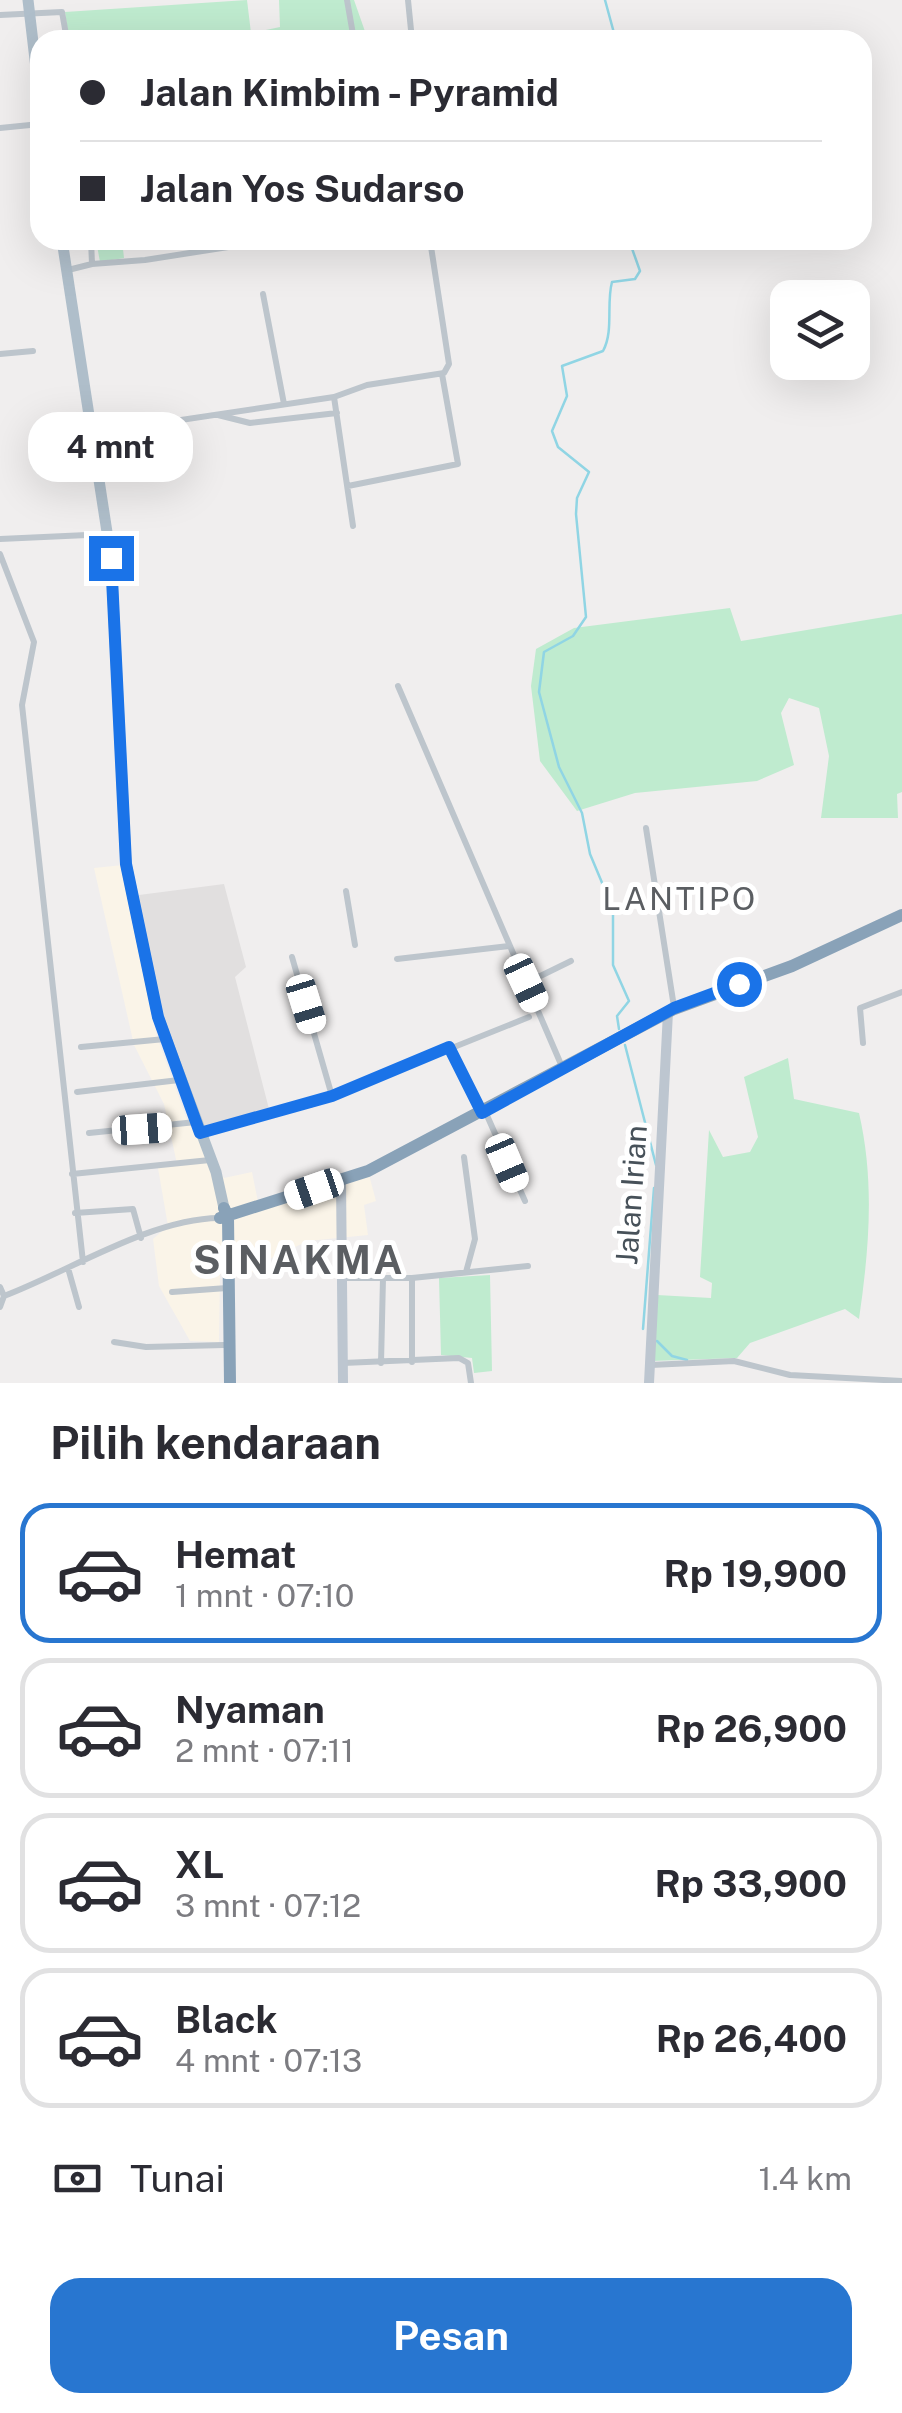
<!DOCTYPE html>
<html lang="id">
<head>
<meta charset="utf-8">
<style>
  :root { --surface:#fff; --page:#f7f7f7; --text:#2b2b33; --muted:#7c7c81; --line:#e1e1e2; --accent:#2876d0 }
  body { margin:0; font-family:"Public Sans",sans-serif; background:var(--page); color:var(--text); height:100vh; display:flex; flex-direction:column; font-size:38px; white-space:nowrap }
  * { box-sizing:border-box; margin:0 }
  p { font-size:32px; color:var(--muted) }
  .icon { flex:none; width:55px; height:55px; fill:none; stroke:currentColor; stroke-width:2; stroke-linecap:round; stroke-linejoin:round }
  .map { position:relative; height:1383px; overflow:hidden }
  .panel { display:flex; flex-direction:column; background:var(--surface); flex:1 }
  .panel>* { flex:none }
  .top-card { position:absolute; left:30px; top:30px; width:842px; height:220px; border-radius:30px; box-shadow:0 10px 40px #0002; display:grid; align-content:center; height:220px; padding:0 50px; background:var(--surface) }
  .tools { position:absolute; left:770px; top:280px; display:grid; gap:20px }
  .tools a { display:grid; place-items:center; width:100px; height:100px; border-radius:20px; background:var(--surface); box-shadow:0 10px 40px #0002; font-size:50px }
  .end { position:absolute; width:45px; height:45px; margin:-22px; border:12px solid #1a73e8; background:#fff; box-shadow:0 0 0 5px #fff }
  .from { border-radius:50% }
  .bubble { position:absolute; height:70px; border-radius:30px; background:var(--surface); box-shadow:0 10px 40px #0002; font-size:32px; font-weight:700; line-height:70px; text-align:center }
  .car { position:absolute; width:30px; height:60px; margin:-30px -15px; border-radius:12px; box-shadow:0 0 8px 2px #0007; background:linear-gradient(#fff 24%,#345 0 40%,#fff 0 76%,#345 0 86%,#fff 0) }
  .top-card b { display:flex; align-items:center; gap:35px; height:95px; font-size:38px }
  .top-card b+b { border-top:2px solid var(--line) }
  .top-card i { width:25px; height:25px; background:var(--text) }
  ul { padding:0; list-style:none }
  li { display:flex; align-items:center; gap:30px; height:140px; margin:0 20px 15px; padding:0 30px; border:5px solid var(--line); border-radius:30px }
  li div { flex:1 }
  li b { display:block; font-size:38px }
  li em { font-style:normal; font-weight:700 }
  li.active { border-color:var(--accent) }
  li>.icon { width:90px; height:90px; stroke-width:1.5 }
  h2 { padding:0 50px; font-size:45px; line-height:120px }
  .pay { display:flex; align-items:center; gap:25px; height:110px; padding:0 50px; font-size:38px }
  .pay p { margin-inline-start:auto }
  .button { display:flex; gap:20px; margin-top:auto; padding:20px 50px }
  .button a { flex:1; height:115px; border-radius:30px; background:var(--accent); color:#fff; font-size:40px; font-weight:700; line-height:115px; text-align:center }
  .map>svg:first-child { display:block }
</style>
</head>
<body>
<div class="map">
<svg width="902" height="1383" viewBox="0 0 902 1383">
  <rect width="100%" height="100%" fill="#f0eeee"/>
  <path fill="#faf4e8" d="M123,865L157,1037L187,1120L224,1178L252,1172L259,1207L368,1171L376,1201L364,1205L368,1235L308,1241L263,1262L258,1272L220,1274L219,1342L190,1341L159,1286L153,1239L168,1226L158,1168L177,1164L164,1104L134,1045L94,868Z"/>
  <path fill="#e1dfdf" d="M224,884L246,967L235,977L269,1109L202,1131L162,1022L143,937L139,895Z"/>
  <path fill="#bfebcf" d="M247,0L251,33L280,27L279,0H354L368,40H69L65,12Z
    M96,240H122L124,258L100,262Z
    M730,608L741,641L902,614V792L897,794L898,818H821L829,756L819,708L789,698L781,713L794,765L757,781L635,793L577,811L540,761L531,686L536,649L574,628Z
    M788,1058L794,1099L859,1113C875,1182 869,1250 859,1319L845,1309L750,1343L737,1358L651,1361L657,1295L711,1298L712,1283L700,1277L709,1130L723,1157L750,1152L758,1137L744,1077Z
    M490,1275L492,1371L474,1373L472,1358L441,1355L439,1278Z"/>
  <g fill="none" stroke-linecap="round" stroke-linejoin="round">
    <path stroke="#90d5e4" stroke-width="2.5" d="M605,0L614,33L626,40
      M619,1029L617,1016L629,1001L613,965V909L590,854L582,813L559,767L539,692L544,652L573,636L586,617L576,514L577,498L589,472L558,447L552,431L567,396L562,366L603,351C614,331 606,304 612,282L635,279L640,271L629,240
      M625,1045L656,1165
      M643,1329L654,1188
      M657,1341L672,1356L687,1360"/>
    <path stroke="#bdc5cc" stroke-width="6" d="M347,0L354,40
      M408,0L412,40
      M0,15L62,12L67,40
      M496,40L564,33
      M0,128L40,124
      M92,264L145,260L273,240
      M68,270L92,264L91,240
      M263,294L284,404
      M0,354L33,351
      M334,397L353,526
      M218,415L250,423L337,413
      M94,433L334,397L367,385L444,373L449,364L430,240
      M348,486L458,464L442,374
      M0,539L109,534
      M0,554L34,642L22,705L83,1262
      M398,686L563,1069
      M646,828L674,1007
      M346,891L355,945
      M292,957L332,1096
      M397,959L509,946
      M526,983L571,961
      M863,1043L860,1008L902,992
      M81,1047L165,1039
      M449,1047L481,1112
      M77,1092L179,1080
      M485,1111L525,1201
      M89,1133L196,1122
      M201,1133L332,1096L529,1017
      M464,1157L475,1239L466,1272
      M72,1174L210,1160
      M75,1213L133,1209L141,1238
      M68,1268L79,1307
      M344,1278H412L528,1266
      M412,1278V1362
      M0,1287L4,1296
      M172,1292L227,1288
      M0,1307L4,1296C68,1272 149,1219 219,1218
      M114,1342L146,1347L224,1345
      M343,1363L459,1358L468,1363L471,1383
      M381,1363L383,1278
      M651,1365L734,1361L790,1375L902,1381"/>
    <path stroke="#bdc6d0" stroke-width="10" d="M341,1180L343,1383
      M649,1383L668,1012"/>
    <path stroke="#afbeca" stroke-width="11" d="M28,0L40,102
      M62,240L111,558L126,864L158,1017L216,1172L224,1208"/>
    <path stroke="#89a2b8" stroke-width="12" d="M224,1208L228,1217L230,1383
      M220,1218L368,1171L674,1009L792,966L902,915"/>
  </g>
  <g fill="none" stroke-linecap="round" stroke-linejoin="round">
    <path stroke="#1a73e8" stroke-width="12" d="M111,558L126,864L158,1017L200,1133L332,1096L449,1047L482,1113L674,1008L739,984"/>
  </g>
  <g text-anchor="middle" stroke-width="10" stroke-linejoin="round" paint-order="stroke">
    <g font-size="30" fill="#475159" stroke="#fff">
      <text transform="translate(632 1195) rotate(-86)" y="10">Jalan Irian</text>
    </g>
    <g font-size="32" letter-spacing="2.5" fill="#5b5e62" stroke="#fff">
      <text x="680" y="910">LANTIPO</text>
    </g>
    <g font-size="40" font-weight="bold" letter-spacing="2.5" fill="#5b5e62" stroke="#fff">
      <text x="299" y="1274">SINAKMA</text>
    </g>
  </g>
</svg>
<div class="tools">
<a><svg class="icon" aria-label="layers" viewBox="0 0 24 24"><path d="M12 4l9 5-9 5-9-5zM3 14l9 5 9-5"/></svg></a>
</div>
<i class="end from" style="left:739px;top:984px"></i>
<i class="end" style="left:111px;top:558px"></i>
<div class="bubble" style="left:28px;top:412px;width:165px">4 mnt</div>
<i class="car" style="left:526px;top:983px;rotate:155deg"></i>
<i class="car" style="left:306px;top:1004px;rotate:163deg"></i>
<i class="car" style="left:142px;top:1129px;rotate:86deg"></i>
<i class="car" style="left:507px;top:1163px;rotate:157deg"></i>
<i class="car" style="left:314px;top:1189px;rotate:251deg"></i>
<div class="top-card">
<b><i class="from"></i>Jalan Kimbim - Pyramid</b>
<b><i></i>Jalan Yos Sudarso</b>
</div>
</div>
<section class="panel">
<h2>Pilih kendaraan</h2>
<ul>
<li class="active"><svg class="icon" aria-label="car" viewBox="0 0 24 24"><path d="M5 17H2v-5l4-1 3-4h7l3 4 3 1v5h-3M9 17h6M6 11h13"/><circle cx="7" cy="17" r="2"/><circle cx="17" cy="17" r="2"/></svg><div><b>Hemat</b><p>1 mnt · 07:10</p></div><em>Rp 19,900</em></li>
<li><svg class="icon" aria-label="car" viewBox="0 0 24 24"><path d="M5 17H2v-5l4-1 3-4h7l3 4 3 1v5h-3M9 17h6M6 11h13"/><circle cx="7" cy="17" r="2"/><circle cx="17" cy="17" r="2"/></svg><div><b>Nyaman</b><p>2 mnt · 07:11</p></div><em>Rp 26,900</em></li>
<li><svg class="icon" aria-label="car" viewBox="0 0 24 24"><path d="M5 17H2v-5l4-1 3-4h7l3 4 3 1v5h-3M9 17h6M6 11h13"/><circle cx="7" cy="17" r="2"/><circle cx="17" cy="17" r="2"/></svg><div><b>XL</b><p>3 mnt · 07:12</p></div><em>Rp 33,900</em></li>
<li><svg class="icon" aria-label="car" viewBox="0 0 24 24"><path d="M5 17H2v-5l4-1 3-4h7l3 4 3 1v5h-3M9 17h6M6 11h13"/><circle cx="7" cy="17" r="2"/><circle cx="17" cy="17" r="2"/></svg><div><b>Black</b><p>4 mnt · 07:13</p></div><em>Rp 26,400</em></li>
</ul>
<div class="pay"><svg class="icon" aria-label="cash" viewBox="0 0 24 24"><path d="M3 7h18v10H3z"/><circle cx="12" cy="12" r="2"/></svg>Tunai<p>1.4 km</p></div>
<div class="button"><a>Pesan</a></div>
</section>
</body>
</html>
